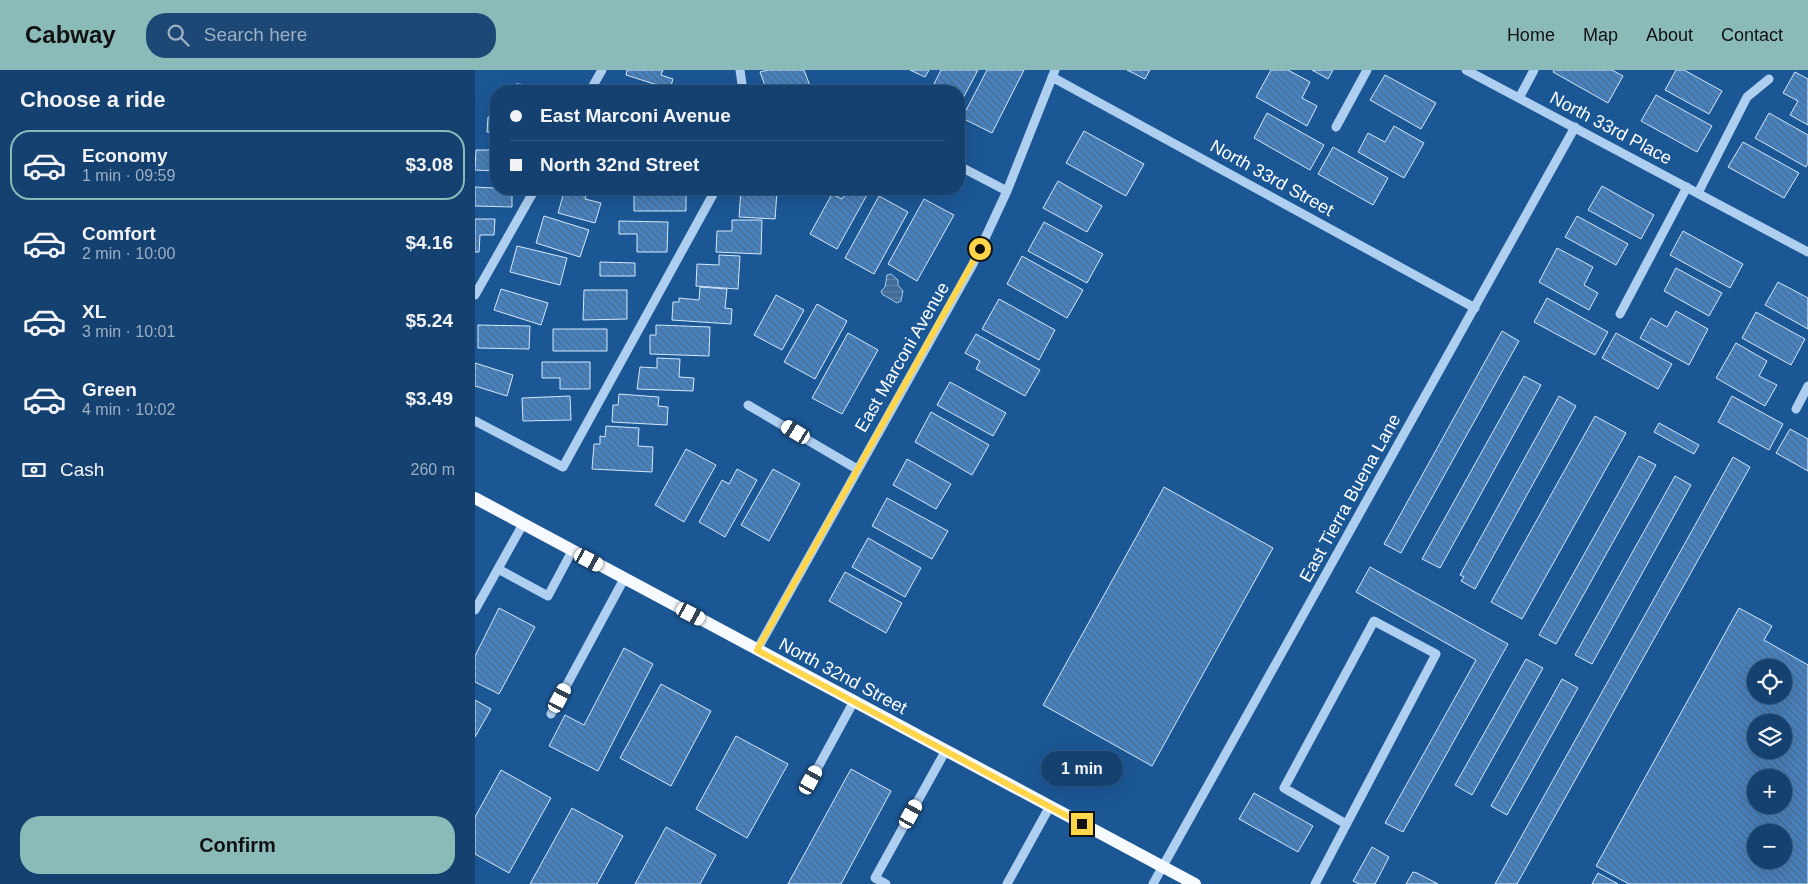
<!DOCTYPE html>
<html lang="en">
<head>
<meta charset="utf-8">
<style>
  :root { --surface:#144170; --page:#1d4875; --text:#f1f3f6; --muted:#9dafc3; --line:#335a83; --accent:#8bbbb9 }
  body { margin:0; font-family:Arial,sans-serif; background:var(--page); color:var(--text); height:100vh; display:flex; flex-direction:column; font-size:19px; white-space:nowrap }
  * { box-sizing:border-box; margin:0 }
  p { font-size:16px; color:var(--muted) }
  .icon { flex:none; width:28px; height:28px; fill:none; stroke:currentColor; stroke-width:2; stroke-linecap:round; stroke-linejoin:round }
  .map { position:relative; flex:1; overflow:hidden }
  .sheet { display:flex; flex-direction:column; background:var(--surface); width:475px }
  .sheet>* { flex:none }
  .banner { position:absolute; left:15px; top:15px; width:475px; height:110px; border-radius:20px; box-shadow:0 5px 20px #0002,0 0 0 1px var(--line); display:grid; align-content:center; height:110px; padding:0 20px; background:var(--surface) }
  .fabs { position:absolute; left:1272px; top:589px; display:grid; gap:10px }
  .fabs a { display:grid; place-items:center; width:45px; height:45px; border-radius:50%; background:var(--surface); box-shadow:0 5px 20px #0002,0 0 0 1px var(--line); font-size:25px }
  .end { position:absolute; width:22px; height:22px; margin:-11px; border:6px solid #ffd54a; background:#111; box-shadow:0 0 0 2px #111 }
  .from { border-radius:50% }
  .bubble { position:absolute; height:35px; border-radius:18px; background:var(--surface); box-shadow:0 5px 20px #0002,0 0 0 1px var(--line); font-size:16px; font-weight:600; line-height:35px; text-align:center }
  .car { position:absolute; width:15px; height:30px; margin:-15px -8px; border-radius:6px; box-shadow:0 0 4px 1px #0007; background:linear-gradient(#fff 24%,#345 0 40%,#fff 0 76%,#345 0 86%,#fff 0) }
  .banner b { display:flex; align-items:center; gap:18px; height:48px; font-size:19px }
  .banner b+b { border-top:1px solid var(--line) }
  .banner i { width:12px; height:12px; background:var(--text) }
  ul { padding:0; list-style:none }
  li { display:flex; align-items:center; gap:15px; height:70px; margin:0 10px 8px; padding:0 10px; border:2px solid transparent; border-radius:20px }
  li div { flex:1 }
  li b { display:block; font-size:19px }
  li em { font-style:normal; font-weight:600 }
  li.current { border-color:var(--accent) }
  li>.icon { width:45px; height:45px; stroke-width:1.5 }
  h2 { padding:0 20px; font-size:22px; line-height:60px }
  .pay { display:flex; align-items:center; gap:12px; height:55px; padding:0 20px; font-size:19px }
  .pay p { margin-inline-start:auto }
  .button { display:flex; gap:10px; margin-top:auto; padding:10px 20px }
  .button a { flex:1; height:58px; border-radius:20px; background:var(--accent); color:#111; font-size:20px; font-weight:600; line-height:58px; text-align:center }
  header { display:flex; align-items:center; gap:30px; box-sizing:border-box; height:70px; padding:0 25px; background:var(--accent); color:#111 }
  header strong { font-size:24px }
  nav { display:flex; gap:28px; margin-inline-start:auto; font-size:18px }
  .search { width:350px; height:45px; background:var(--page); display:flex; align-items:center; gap:12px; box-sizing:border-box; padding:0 18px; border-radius:20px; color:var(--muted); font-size:19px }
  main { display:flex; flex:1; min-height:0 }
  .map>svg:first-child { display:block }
</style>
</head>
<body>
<header>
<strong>Cabway</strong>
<div class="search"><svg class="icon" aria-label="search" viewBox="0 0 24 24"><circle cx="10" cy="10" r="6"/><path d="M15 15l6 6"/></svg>Search here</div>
<nav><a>Home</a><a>Map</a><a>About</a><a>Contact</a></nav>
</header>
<main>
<section class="sheet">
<h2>Choose a ride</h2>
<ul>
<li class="current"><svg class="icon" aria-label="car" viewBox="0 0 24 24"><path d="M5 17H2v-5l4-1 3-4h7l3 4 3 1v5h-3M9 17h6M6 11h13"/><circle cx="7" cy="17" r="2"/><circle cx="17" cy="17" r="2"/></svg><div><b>Economy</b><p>1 min · 09:59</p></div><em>$3.08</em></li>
<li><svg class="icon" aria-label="car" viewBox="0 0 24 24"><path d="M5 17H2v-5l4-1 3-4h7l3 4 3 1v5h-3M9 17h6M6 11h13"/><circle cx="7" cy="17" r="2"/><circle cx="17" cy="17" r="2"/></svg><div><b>Comfort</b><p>2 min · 10:00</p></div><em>$4.16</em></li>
<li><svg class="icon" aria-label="car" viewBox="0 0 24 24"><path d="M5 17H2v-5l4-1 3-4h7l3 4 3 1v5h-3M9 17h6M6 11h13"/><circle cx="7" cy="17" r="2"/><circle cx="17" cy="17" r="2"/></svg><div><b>XL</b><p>3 min · 10:01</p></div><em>$5.24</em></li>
<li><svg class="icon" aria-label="car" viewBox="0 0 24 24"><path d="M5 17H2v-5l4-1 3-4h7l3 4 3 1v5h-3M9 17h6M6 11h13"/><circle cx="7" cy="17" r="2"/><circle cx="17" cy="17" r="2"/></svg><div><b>Green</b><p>4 min · 10:02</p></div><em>$3.49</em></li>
</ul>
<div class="pay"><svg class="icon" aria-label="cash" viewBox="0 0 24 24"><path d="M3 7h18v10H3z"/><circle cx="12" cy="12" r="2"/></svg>Cash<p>260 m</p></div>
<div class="button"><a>Confirm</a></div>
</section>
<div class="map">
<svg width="1333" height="814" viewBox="0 0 1333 814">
  <defs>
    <pattern id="water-rules" width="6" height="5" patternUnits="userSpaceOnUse" patternTransform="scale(1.25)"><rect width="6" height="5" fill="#416c98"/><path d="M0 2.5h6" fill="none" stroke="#5e82a7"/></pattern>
    <pattern id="building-back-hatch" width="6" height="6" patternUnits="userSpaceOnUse" patternTransform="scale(1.25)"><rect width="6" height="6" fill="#4882be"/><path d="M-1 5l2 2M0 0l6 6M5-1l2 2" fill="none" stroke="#4a6c90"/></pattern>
  </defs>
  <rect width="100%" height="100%" fill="#1b5795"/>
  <path fill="url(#water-rules)" stroke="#a1caf2" d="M416,204L423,210V215L428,221L426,231L422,233L407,224L406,221L410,217L412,205Z"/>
  <path fill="url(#building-back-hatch)" stroke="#d4e8fb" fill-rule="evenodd" d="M152,0H188L186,5L198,9L195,19L151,5Z
    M293,0H329L337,21H292L285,2Z
    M435,0H454L450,7Z
    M466,0H503L487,30L484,28V21H472L459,14Z
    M512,0H549L517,63L487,48Z
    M652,0H675L670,9Z
    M796,0H813L835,12L827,28L842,36L832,56L781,27Z
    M837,0H858L853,9Z
    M1079,0H1137L1148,6L1133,33L1078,2Z
    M1201,0H1209L1247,21L1234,44L1190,20Z
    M1320,2L1333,9V55L1315,45L1323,31L1308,23Z
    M910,5L961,33L946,59L895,30Z
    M41,14L97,18V21H40Z
    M135,15L156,21H133Z
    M255,15L256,21H213L212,16Z
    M1181,25L1237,56L1222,82L1166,51Z
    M792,43L849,75L835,100L779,68Z
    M1294,43L1333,65V93L1331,97L1280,68Z
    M13,47H21V62H12Z
    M919,56L949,73L929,108L883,82L893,63L910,72Z
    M609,61L669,94L651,126L591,93Z
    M1268,72L1324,103L1309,128L1253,97Z
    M858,77L913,108L898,135L843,104Z
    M1,80H21V101L0,100Z
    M583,111L627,136L612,162L568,138Z
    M1127,116L1179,145L1166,169L1113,140Z
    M0,117L37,119V137L0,136Z
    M90,119H113L110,129L126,133L120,153L83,143Z
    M159,119H211V141H159Z
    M373,119H385L393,123L362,179L335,164L357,124L367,129Z
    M266,120L302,122L300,149L264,147Z
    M404,126L433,142L399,204L370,188Z
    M449,129L479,145L442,211L413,194Z
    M69,146L114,160L105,187L61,173Z
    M1102,146L1153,174L1141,195L1090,167Z
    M0,149H20L19,165H5L4,182H0Z
    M257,150H287L286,184L241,182L242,161H257Z
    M144,151L193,152L192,182H162V164H144Z
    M569,152L628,184L612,213L553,181Z
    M1208,161L1268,194L1255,218L1195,185Z
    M42,176L92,188L85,215L35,202Z
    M1082,178L1118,197L1109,215L1123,223L1114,240L1064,212Z
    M244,185L265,186L263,219L221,216L222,194L244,195Z
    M547,186L608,220L592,248L532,214Z
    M125,192L160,193V206H125Z
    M1201,198L1247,223L1234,246L1189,221Z
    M1303,212L1333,228V259L1290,235Z
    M225,217L252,219L250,238L257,239L256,254L197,250L198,232H204V228L224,230Z
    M26,219L73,233L66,255L19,240Z
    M109,220H152V249L108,250Z
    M301,225L329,240L307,280L279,265Z
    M1072,228L1133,262L1120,285L1059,252Z
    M524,229L580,260L564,290L507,259Z
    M342,234L372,251L340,309L309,292Z
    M1201,241L1233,259L1214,295L1165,268L1176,248L1192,257Z
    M1281,242L1330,269L1316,295L1267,268Z
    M3,255L55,256L54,279L3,278Z
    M181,255L235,257L234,286L175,284V265H181Z
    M78,259H132V281H78Z
    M1027,261L1044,271L926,483L909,474Z
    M373,263L403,280L367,344L337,328Z
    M1141,263L1197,294L1183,319L1127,288Z
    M501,264L565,300L550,326L501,299L505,291L490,283Z
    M1261,273L1292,291L1284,306L1302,315L1290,336L1241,308Z
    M182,288L205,289L204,307L219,308L218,321L162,319L165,297L182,298Z
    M67,292H115V319H85V308H67Z
    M0,293L38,305L32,326L0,316Z
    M1049,306L1066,315L965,498L947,489Z
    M475,312L531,343L518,366L462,335Z
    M144,324L184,327L183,336L193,337L192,355L137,352L138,335H143Z
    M95,326L96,350L48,351L47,328Z
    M1084,326L1101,336L1000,519L986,511L989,507L985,505Z
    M1257,326L1308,354L1294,380L1243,352Z
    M456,342L514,375L497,405L440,372Z
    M1120,346L1151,363L1047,549L1016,532Z
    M1184,353L1224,375L1219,384L1179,362Z
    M131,356L164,358L163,376L178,377L177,402L117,399L119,374H125V366L130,367Z
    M1315,359L1333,369V401L1301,383Z
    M211,379L241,395L209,452L180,435Z
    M1164,386L1181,395L1081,574L1064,565Z
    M1258,387L1275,397L1042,814H1020Z
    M432,389L476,414L461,439L418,415Z
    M262,399L282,410L250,467L224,452L247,410L254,414Z
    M298,399L325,414L294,471L266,455Z
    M1200,406L1216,415L1117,594L1100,585Z
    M689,417L798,478L677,696L568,635Z
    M412,428L473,461L457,489L397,456Z
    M393,468L446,498L430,527L377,497Z
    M895,497L1033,574L928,762L910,753L1001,590L881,522Z
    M370,502L427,533L411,563L354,531Z
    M24,538L60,557L24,624L0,612V586Z
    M1264,538L1297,556L1289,570L1333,595V814H1154L1121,796ZM1281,598H1309V625H1281ZM1281,652H1309V680H1281ZM1281,708H1309V735H1281ZM1281,762H1309V790H1281Z
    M149,578L178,594L123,701L74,676L90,645L109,655Z
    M1051,589L1068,598L997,725L980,715Z
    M1087,609L1103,618L1032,745L1016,736Z
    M186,614L236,641L196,716L145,688Z
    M0,630L16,639L0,667Z
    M261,666L313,694L272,768L221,739Z
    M376,699L416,721L366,814H313Z
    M26,700L76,728L34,803L0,784V747Z
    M779,723L838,756L823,782L764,749Z
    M97,738L148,766L122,814H55Z
    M191,757L241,785L225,814H160Z
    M897,777L914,787L900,814H884L878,811Z
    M938,802L942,803L963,814H931Z
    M1123,803L1143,814H1117Z"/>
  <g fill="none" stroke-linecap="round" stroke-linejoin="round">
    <path stroke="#aecff0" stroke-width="9" d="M265,0L268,21
      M991,0L1333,182
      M577,7L1000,238
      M115,21L127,0
      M1044,28L1059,0
      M861,57L892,0
      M484,96L532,121
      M1223,123L1272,27L1294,9
      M0,225L60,119
      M1145,244L1212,117
      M273,335L382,399
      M1321,339L1333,316
      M0,351L88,397L241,119
      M23,499L73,526L97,481
      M0,540L48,454
      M282,580L498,194L532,121L580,0
      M76,644L149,509
      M336,710L379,631
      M411,814L400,808L471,680
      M532,814L575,736
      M678,814L1100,57
      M840,814L961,584L899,551L809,718L871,754"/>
    <path stroke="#f6faff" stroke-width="12" d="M0,428L720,814"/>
  </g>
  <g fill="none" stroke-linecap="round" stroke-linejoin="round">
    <path stroke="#ffd54a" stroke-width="6" d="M505,179L282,580L607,754"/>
  </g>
  <g text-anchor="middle" stroke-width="4.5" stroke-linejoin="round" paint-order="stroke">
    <g font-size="18" fill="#fff" stroke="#1b5795">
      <text transform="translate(1136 58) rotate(28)" y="6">North 33rd Place</text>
      <text transform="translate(797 108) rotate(29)" y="6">North 33rd Street</text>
      <text transform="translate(427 287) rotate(-60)" y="6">East Marconi Avenue</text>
      <text transform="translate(875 428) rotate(-61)" y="6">East Tierra Buena Lane</text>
      <text transform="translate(368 606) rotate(28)" y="6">North 32nd Street</text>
    </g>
  </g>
</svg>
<div class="fabs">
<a><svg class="icon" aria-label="locate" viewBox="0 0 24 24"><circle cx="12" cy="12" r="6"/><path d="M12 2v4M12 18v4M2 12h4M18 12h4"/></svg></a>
<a><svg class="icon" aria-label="layers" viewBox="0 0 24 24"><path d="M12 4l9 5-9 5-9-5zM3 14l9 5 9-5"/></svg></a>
<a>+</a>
<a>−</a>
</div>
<i class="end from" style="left:505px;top:179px"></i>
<i class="end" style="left:607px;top:754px"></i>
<div class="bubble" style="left:566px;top:681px;width:82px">1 min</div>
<i class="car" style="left:321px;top:362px;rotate:301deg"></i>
<i class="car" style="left:114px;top:490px;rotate:118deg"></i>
<i class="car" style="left:216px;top:544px;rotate:118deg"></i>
<i class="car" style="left:85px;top:628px;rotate:28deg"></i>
<i class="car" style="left:336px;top:710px;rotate:29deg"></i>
<i class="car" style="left:436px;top:744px;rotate:29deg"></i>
<div class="banner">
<b><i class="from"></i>East Marconi Avenue</b>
<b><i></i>North 32nd Street</b>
</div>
</div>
</main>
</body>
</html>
